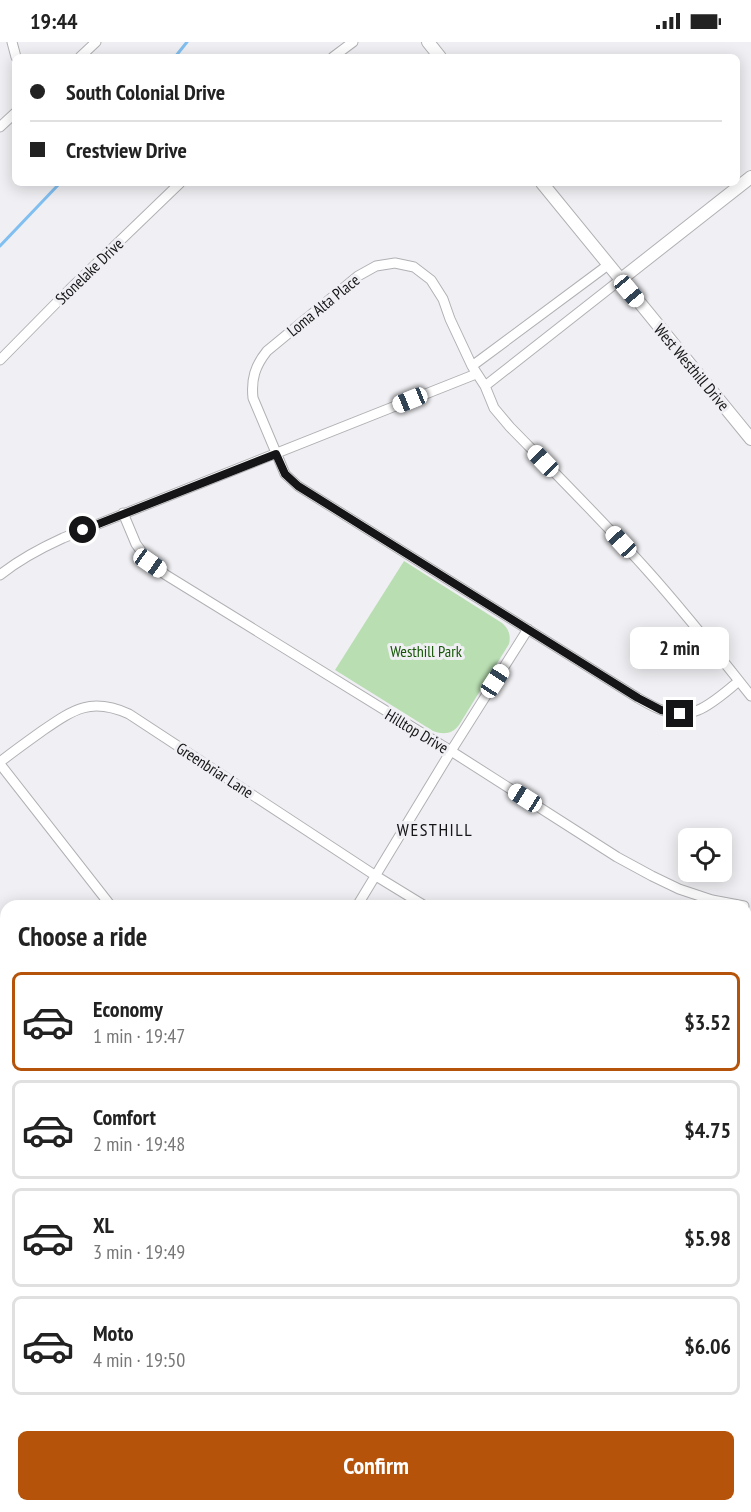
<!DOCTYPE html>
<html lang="en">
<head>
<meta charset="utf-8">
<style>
  :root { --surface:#fff; --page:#f2f2f2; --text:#222; --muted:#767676; --line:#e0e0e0; --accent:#b45309 }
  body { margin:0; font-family:"PT Sans Narrow",sans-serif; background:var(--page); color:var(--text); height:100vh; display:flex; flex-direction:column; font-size:22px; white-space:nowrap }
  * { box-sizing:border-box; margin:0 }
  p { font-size:20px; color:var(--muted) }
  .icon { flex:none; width:33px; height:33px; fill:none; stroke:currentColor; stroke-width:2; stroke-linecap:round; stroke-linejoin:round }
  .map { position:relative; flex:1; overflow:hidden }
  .side { position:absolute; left:0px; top:858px; width:752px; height:612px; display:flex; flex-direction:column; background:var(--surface); border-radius:18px 18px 0 0; box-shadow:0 3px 15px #0003 }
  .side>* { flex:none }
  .top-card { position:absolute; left:12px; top:12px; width:728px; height:132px; border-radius:9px; box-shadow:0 3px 15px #0003; display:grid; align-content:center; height:132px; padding:0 18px; background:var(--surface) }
  .buttons { position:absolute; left:678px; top:786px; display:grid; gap:12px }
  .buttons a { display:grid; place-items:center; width:54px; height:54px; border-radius:9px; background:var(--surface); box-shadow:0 3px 15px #0003; font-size:30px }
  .end { position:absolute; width:27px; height:27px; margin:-14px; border:8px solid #151517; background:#fff; box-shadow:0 0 0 3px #fff }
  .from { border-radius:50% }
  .bubble { position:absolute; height:42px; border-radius:9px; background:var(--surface); box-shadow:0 3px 15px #0003; font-size:20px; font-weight:800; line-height:42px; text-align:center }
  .car { position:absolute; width:18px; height:36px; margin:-18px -9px; border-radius:8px; box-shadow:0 0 4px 2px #0007; background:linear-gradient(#fff 24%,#345 0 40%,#fff 0 76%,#345 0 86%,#fff 0) }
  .top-card b { display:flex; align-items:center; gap:21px; height:57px; font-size:22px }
  .top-card b+b { border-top:2px solid var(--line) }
  .top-card i { width:15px; height:15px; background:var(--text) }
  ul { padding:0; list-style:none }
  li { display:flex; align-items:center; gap:18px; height:99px; margin:0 12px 9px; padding:0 6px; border:3px solid var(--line); border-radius:9px }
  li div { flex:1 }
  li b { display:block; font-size:22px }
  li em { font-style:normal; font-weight:800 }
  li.current { border-color:var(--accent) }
  li>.icon { width:54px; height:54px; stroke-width:1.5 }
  h2 { padding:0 18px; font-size:27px; line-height:72px }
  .cta { display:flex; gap:12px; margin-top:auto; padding:12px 18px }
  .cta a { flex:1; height:69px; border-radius:9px; background:var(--accent); color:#fff; font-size:24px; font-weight:800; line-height:69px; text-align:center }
  .status { display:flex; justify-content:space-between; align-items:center; height:42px; padding:0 30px; background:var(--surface); direction:ltr }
  .status svg { height:16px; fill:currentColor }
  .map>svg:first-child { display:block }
</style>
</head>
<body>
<div class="status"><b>19:44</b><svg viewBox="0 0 49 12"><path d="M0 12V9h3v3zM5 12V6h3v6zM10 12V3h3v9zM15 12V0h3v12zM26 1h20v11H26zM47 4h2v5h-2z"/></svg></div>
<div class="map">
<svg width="751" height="1470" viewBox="0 0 751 1470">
  <rect width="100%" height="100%" fill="#f0f0f4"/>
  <path fill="#b9deb2" d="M404,519L502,581C509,587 511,594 509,602L459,683C452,692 444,693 433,689L335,628Z"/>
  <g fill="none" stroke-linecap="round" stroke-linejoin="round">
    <path stroke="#81bff1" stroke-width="3" d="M175,15L187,0
      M0,204L60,141"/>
    <g stroke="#b1b1b5" stroke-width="11">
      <path id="minor" d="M12,0L16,15
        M80,15L96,0
        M333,15L353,0
        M0,85L15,71
        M0,318L70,247L180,141
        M472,324L608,223
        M485,344L620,238
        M123,471L136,502L150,521L166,533L451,709L617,815L652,834L679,847L712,858L744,864
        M0,533C20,517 41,506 63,496L476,332
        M739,639C714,659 693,682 659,667C652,664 645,660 638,656L298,444L285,432L253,356C251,337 255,324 267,309L358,234L376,224L395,221L414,225L431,238L443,257L450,277L472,324L485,344L494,366L510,385C556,432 602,478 646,527C683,568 717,611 751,654
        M0,720C14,709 28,699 42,689C74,667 91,655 129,672L376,834L425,864
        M0,722L111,864
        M357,864L451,709L528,587
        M746,978L751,973
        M0,1009L2,1005H6
        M746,1154L751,1150
        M0,1187L6,1191
        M746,1313L751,1309
        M0,1370L6,1377
        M72,1464L77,1470
        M238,1464L243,1470
        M405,1464L409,1470
        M732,1464L736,1470
        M358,1470L366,1464
        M551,1470L554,1464"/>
    </g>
    <g stroke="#b1b1b5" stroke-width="14">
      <path id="tertiary" d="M428,0L440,15
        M542,141L751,397
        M620,238L751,135"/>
    </g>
    <use href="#minor" stroke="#fff" stroke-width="9"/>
    <use href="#tertiary" stroke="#fff" stroke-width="12"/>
  </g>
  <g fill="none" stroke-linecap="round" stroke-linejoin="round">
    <path stroke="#151517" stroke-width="8" d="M83,488L276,412L285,432L298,444L638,656L661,668L680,672"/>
  </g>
  <g text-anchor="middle" stroke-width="6" stroke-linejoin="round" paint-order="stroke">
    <g font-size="16" fill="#151517" stroke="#f0f0f4">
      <text transform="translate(89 229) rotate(-44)" y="6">Stonelake Drive</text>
      <text transform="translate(323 263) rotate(-39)" y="6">Loma Alta Place</text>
      <text transform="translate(692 325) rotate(50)" y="6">West Westhill Drive</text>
      <text transform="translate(417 689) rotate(31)" y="6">Hilltop Drive</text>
      <text transform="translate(215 728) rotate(33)" y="6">Greenbriar Lane</text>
    </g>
    <g font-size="16" fill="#165707" stroke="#f0f0f4">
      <text x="426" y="615">Westhill Park</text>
    </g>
    <g font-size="18" letter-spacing="1.5" fill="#151517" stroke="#f0f0f4">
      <text x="435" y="794">WESTHILL</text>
    </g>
  </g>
</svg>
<div class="buttons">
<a><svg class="icon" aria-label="locate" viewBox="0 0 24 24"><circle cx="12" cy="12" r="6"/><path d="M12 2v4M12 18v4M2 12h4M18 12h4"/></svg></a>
</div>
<i class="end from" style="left:83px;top:488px"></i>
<i class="end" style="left:680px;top:672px"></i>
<div class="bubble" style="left:630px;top:585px;width:99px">2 min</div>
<i class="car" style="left:629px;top:249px;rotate:140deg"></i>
<i class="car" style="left:410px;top:358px;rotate:248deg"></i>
<i class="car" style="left:543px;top:419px;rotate:316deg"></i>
<i class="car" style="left:621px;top:500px;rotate:317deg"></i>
<i class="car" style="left:150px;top:521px;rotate:125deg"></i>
<i class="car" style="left:495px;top:639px;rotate:33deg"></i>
<i class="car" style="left:525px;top:756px;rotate:302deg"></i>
<div class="top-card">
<b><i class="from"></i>South Colonial Drive</b>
<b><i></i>Crestview Drive</b>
</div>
<section class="side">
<h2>Choose a ride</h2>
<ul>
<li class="current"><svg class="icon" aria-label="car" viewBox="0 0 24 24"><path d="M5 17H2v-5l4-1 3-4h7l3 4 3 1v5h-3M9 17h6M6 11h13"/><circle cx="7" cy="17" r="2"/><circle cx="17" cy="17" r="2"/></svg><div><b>Economy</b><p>1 min · 19:47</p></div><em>$3.52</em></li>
<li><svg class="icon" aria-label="car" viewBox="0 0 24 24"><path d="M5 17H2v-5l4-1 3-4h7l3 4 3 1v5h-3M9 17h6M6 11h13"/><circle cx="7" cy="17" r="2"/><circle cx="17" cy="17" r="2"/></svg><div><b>Comfort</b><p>2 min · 19:48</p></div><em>$4.75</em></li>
<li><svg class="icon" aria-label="car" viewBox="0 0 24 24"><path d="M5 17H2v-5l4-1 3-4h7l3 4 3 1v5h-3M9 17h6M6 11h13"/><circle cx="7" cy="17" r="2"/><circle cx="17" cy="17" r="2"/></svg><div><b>XL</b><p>3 min · 19:49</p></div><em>$5.98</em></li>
<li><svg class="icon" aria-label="car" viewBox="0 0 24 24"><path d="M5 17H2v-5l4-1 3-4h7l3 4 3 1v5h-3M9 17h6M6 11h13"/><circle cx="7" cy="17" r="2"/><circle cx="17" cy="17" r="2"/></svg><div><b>Moto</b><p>4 min · 19:50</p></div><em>$6.06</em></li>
</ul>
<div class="cta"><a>Confirm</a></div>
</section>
</div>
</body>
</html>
